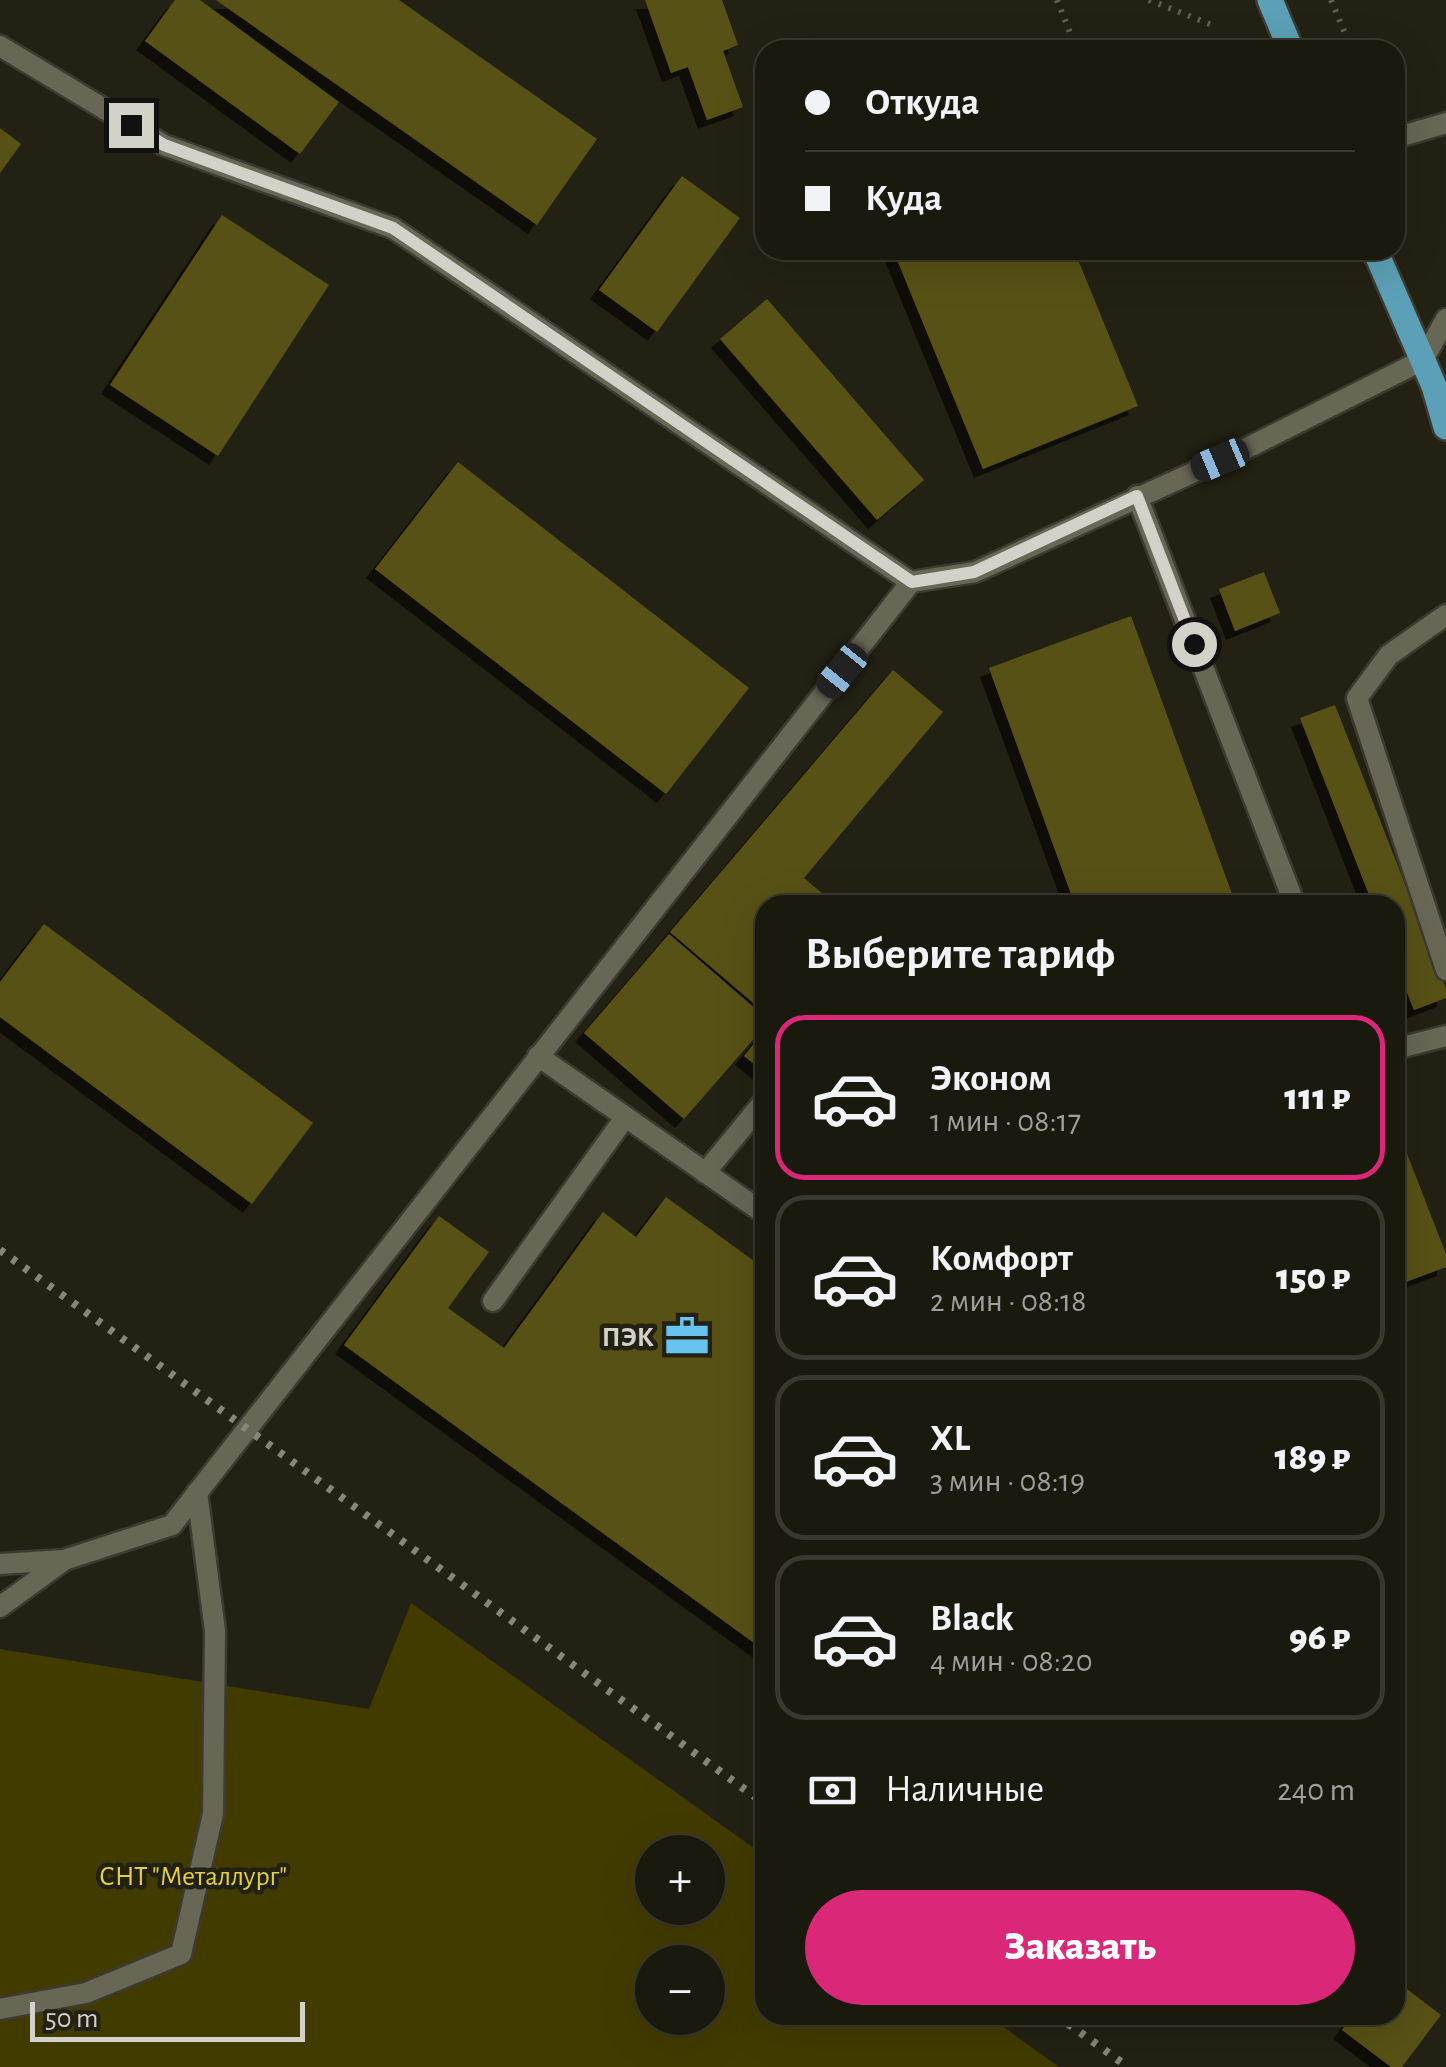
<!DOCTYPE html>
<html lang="ru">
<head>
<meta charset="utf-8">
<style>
  :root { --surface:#1a190e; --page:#232217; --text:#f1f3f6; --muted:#9fa09e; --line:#38382e; --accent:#db2777 }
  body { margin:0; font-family:"Alegreya Sans",sans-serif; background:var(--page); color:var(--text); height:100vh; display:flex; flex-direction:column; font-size:38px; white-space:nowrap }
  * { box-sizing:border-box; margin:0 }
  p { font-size:32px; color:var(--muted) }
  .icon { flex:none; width:55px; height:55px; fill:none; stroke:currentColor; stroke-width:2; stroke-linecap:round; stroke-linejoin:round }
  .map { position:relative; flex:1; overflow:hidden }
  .drawer { position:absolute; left:755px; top:895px; width:650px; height:1130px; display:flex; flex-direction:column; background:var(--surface); border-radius:30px; box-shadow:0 10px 40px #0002,0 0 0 2px var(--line) }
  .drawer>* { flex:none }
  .top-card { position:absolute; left:755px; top:40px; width:650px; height:220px; border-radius:30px; box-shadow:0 10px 40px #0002,0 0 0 2px var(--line); display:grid; align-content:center; height:220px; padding:0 50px; background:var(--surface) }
  .buttons { position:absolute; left:635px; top:1835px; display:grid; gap:20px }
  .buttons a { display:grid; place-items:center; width:90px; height:90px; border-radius:50%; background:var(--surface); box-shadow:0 10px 40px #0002,0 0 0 2px var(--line); font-size:50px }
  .scale { position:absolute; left:30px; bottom:25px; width:275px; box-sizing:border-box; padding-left:10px; border:5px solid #d3d2c9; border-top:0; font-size:28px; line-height:35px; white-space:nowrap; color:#d3d2c9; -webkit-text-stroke:8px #232113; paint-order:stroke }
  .end { position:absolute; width:45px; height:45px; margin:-22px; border:12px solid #d3d2c9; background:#111; box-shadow:0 0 0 5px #111 }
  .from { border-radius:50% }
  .car { position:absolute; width:30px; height:60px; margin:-30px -15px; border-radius:12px; box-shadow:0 0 8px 2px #0007; background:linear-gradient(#222 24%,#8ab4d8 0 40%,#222 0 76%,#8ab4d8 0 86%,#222 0) }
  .top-card b { display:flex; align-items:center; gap:35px; height:95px; font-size:38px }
  .top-card b+b { border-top:2px solid var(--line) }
  .top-card i { width:25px; height:25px; background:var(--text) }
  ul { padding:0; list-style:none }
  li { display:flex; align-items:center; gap:30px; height:165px; margin:0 20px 15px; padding:0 30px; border:5px solid var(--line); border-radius:30px }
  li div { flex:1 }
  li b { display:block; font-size:38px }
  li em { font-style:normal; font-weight:800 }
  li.selected { border-color:var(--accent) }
  li>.icon { width:90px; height:90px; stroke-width:1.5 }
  h2 { padding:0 50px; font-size:45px; line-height:120px }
  .pay { display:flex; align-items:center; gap:25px; height:110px; padding:0 50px; font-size:38px }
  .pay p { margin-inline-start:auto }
  .primary-button { display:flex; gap:20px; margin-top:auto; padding:20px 50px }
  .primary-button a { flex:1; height:115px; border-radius:60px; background:var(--accent); color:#fff; font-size:40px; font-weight:800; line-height:115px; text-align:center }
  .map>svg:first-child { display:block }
</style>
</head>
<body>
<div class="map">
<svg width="1446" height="2067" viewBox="0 0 1446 2067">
  <defs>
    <filter id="shadow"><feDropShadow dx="-9" dy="9" stdDeviation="0" flood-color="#0009"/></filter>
  </defs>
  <rect width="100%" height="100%" fill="#232113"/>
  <path fill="#423b00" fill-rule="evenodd" d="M411,1603L765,1856V2015H987L1059,2067H0V1649L369,1709ZM652,1852H708V1908H652ZM652,1962H708V2018H652Z"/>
  <path fill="#595118" filter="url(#shadow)" d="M175,0H200L339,102L300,154L145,41Z
    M216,0H399L597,139L537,225Z
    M645,0H722L738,45L723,51L743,107L707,120L688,67L671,73Z
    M980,39H1034V50H980Z
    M0,128L21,144L0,173Z
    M682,176L740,218L657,332L599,290Z
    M222,215L329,285L218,456L110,385Z
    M893,250H1074L1138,406L983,469Z
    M767,299L924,480L877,520L720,339Z
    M458,462L749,688L666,794L375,569Z
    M1264,572L1280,613L1235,631L1219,589Z
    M1131,616L1236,905H1075L989,668Z
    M893,670L943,712L804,878L836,905H765V1013L670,932Z
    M1335,705L1446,989V998L1414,1010L1395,962V905H1373L1300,718Z
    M44,924L313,1123L252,1204L0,1017V982Z
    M669,934L765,1017V1026L684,1119L584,1033Z
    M765,1030V1073L744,1056Z
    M1395,1123L1446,1254V1267L1395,1286Z
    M666,1197L765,1269V1651L344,1345L439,1216L489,1252L448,1308L504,1348L603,1212L636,1237Z
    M1395,1980L1441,2015L1402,2067H1391L1342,2030L1353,2015H1395Z"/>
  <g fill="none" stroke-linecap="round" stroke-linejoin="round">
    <g stroke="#3d3b31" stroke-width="25">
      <path id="lane" d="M0,46L164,145L393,228L911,582
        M1395,138L1446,123
        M1137,496L1295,905
        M1446,615L1389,655L1357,698L1446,970
        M1395,1049L1446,1036
        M538,1056L765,1214
        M705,1173L765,1100
        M493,1301L624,1119
        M0,1564L64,1560L172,1525L911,582L975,572L1247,448L1423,360L1446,319
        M0,1607L63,1561
        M0,2009L86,1993L181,1954L213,1814L215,1631L197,1492"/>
    </g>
    <g stroke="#3d3b31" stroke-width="30">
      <path id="primary" d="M1270,0L1291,50
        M1375,250L1434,386L1446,427"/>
    </g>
    <path stroke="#626054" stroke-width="6" stroke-dasharray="2.5 8" stroke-linecap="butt" d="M1057,0L1077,50
      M1149,0L1217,27
      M1331,0L1352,50"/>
    <use href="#lane" stroke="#686655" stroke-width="20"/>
    <use href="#primary" stroke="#5ba0b6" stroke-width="25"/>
    <path stroke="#88867b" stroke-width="8" stroke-dasharray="5 10" stroke-linecap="butt" d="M0,1250L765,1804
      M1056,2015L1128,2067"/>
  </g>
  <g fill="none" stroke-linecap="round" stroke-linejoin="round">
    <path stroke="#d3d2c9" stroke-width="12" d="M131,125L164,145L393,228L912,582L974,572L1137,496L1194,644"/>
  </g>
  <defs>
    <g id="office-bare" transform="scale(3.45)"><path d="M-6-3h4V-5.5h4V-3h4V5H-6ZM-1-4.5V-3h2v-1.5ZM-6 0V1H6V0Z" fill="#66c4ef" stroke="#232113" stroke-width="2.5" paint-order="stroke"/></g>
  </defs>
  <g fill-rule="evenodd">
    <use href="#office-bare" x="687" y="1336"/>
  </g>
  <g text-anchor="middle" stroke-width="9" stroke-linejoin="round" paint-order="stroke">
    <g font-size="28" font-weight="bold" fill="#d3d2c9" stroke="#232113" text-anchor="end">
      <text x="654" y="1346">ПЭК</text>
    </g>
    <g font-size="28" fill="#e3d040" stroke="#232113">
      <text x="193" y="1885">СНТ "Металлург"</text>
    </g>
  </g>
</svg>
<div class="buttons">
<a>+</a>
<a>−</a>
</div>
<div class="scale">50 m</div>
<i class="end from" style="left:1194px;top:644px"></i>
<i class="end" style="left:131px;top:125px"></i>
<i class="car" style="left:1220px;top:460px;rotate:247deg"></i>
<i class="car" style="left:842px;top:671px;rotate:219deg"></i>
<div class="top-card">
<b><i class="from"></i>Откуда</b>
<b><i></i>Куда</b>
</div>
<section class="drawer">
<h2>Выберите тариф</h2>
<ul>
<li class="selected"><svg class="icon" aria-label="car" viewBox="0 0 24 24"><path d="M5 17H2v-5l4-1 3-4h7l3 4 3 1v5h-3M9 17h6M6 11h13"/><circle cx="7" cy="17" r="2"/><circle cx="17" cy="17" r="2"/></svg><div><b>Эконом</b><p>1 мин · 08:17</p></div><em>111 ₽</em></li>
<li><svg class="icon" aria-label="car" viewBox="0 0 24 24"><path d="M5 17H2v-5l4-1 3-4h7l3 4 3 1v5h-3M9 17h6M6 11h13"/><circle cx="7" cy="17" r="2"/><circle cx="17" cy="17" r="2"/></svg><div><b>Комфорт</b><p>2 мин · 08:18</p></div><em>150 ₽</em></li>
<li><svg class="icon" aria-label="car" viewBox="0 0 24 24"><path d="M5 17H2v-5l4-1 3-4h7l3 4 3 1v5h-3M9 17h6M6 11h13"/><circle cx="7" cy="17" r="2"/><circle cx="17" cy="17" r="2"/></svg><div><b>XL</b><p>3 мин · 08:19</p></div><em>189 ₽</em></li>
<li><svg class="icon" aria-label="car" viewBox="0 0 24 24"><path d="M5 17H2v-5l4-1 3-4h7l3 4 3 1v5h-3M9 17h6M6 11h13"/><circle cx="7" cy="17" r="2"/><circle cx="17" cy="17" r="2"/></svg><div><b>Black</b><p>4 мин · 08:20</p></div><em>96 ₽</em></li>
</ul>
<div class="pay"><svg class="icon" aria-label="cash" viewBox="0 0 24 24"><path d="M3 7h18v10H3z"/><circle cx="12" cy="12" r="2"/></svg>Наличные<p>240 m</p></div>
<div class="primary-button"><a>Заказать</a></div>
</section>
</div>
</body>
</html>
